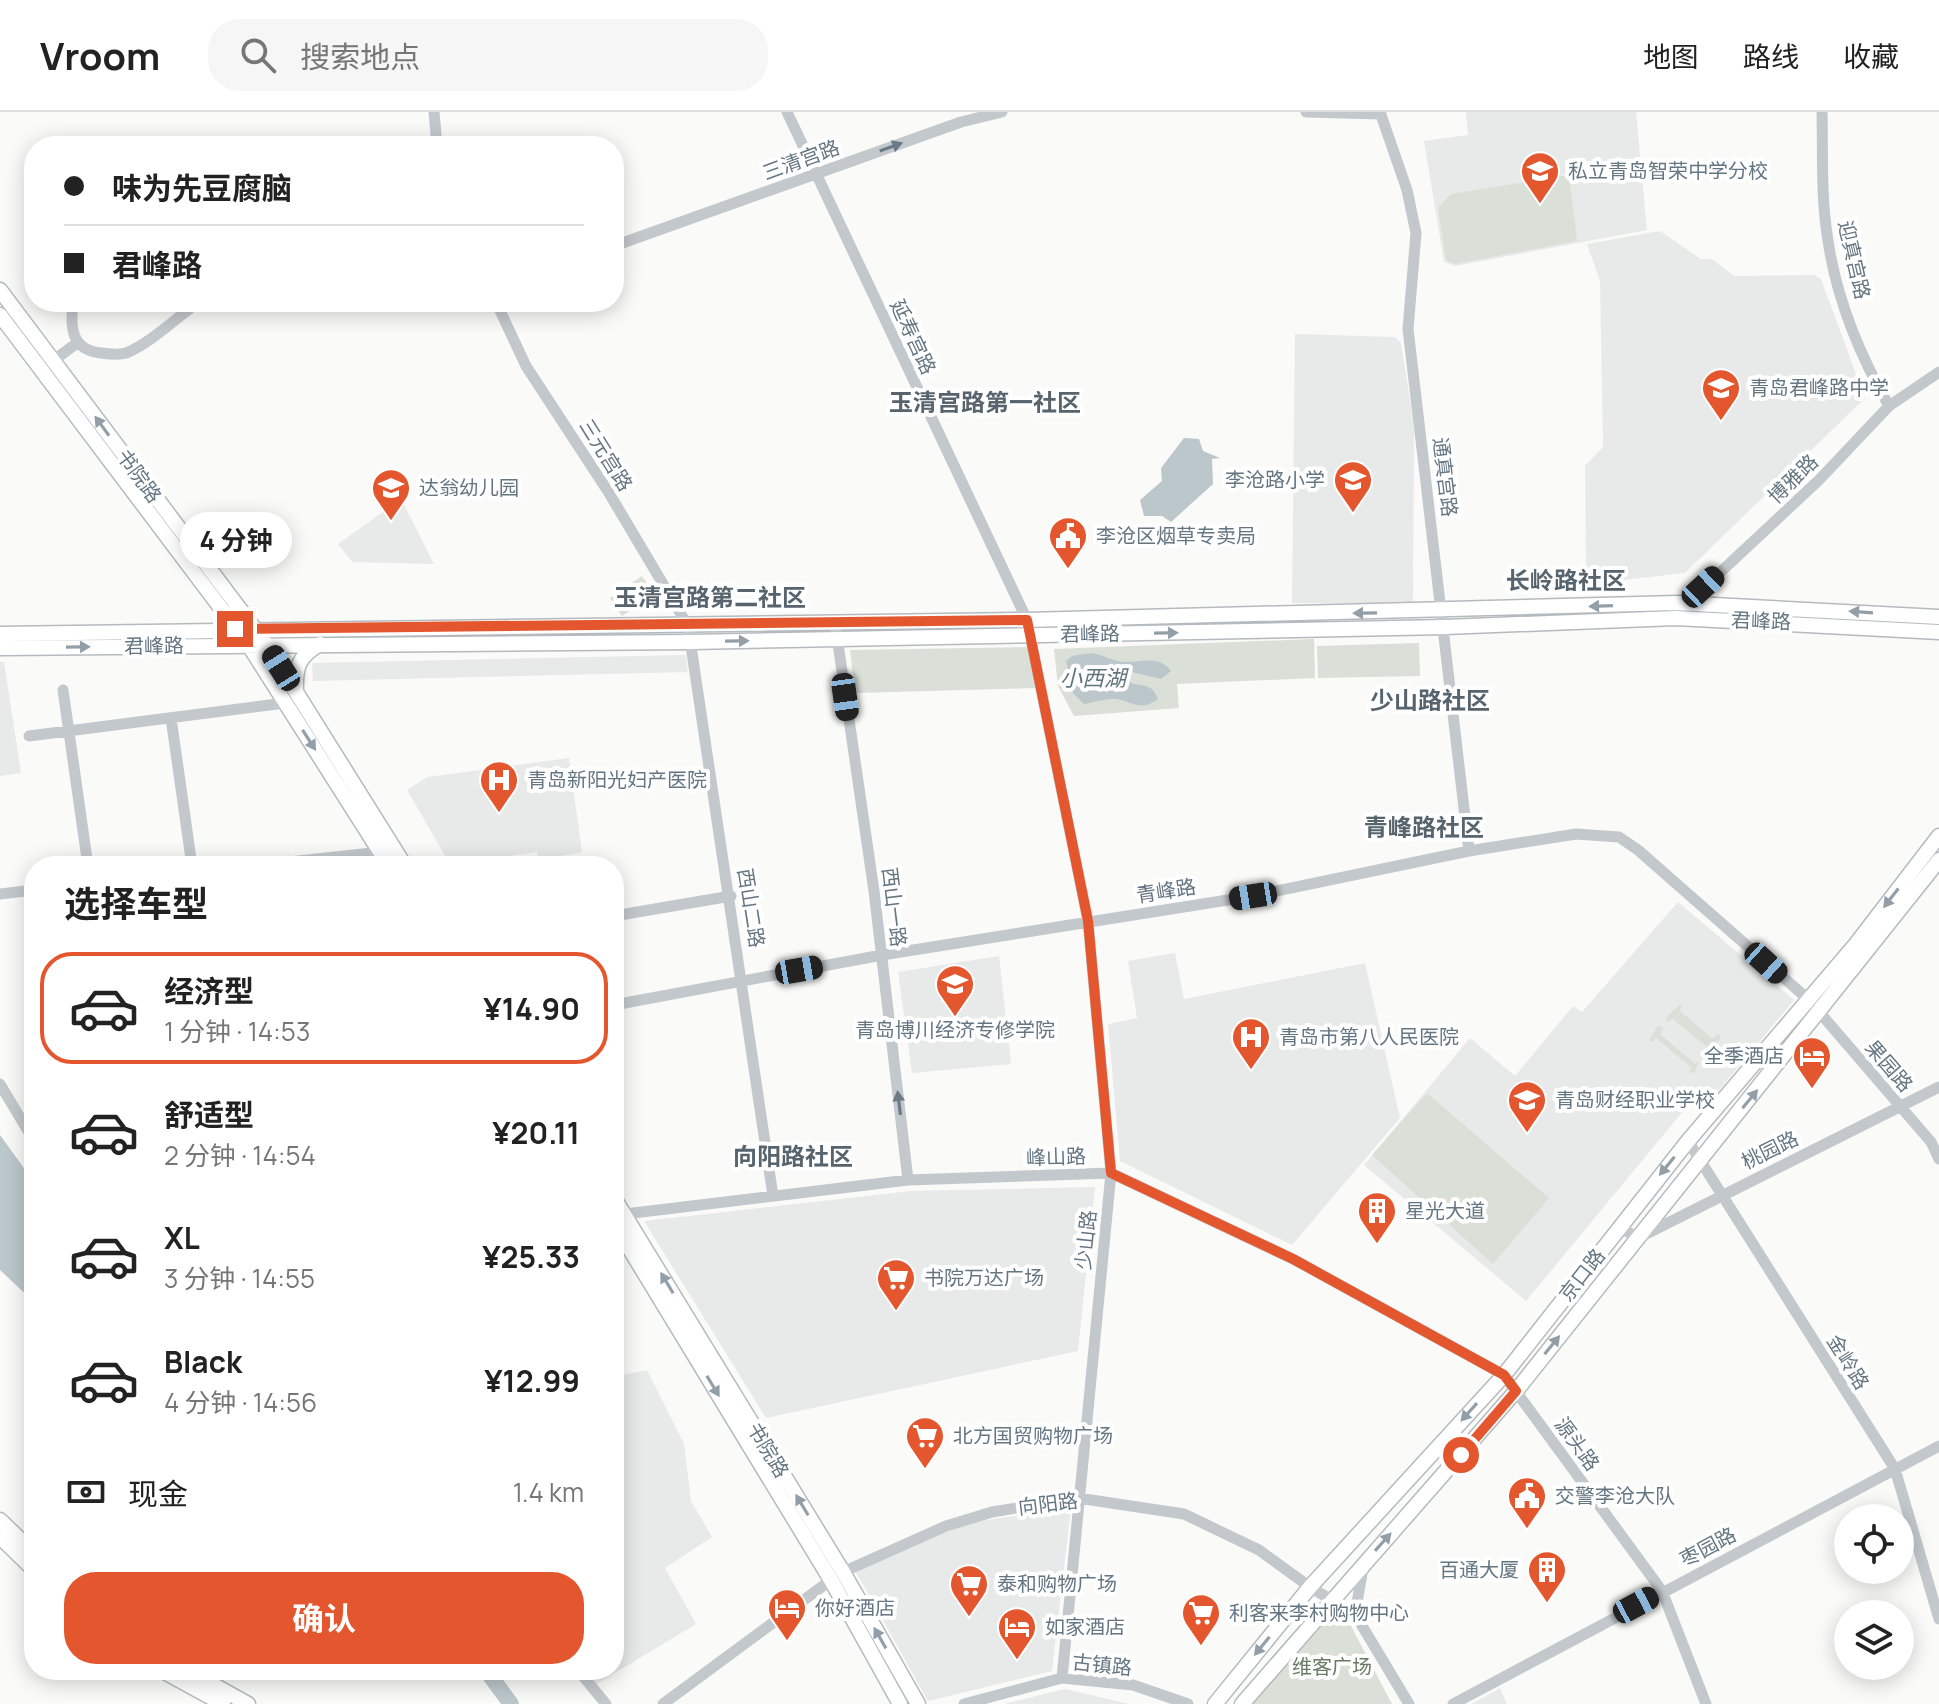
<!DOCTYPE html>
<html lang="zh">
<head>
<meta charset="utf-8">
<style>
  :root { --surface:#fff; --page:#f6f6f6; --text:#222; --muted:#767676; --line:#e0e0e0; --accent:#e4572e }
  body { margin:0; font-family:Manrope,"Noto Sans SC",sans-serif; background:var(--page); color:var(--text); height:100vh; display:flex; flex-direction:column; font-size:30px; white-space:nowrap }
  * { box-sizing:border-box; margin:0 }
  p { font-size:26px; color:var(--muted) }
  .icon { flex:none; width:44px; height:44px; fill:none; stroke:currentColor; stroke-width:2; stroke-linecap:round; stroke-linejoin:round }
  .map { position:relative; flex:1; overflow:hidden }
  .sheet { position:absolute; left:24px; top:744px; width:600px; height:824px; display:flex; flex-direction:column; background:var(--surface); border-radius:32px; box-shadow:0 4px 20px #0003 }
  .sheet>* { flex:none }
  .top-card { position:absolute; left:24px; top:24px; width:600px; height:176px; border-radius:32px; box-shadow:0 4px 20px #0003; display:grid; align-content:center; height:176px; padding:0 40px; background:var(--surface) }
  .controls { position:absolute; left:1834px; top:1392px; display:grid; gap:16px }
  .controls a { display:grid; place-items:center; width:80px; height:80px; border-radius:50%; background:var(--surface); box-shadow:0 4px 20px #0003; font-size:40px }
  .end { position:absolute; width:36px; height:36px; margin:-18px; border:10px solid #e4572e; background:#fff; box-shadow:0 0 0 4px #fff }
  .from { border-radius:50% }
  .bubble { position:absolute; height:56px; border-radius:28px; background:var(--surface); box-shadow:0 4px 20px #0003; font-size:26px; font-weight:700; line-height:56px; text-align:center }
  .car { position:absolute; width:24px; height:48px; margin:-24px -12px; border-radius:10px; box-shadow:0 0 6px 2px #0007; background:linear-gradient(#222 24%,#8ab4d8 0 40%,#222 0 76%,#8ab4d8 0 86%,#222 0) }
  .top-card b { display:flex; align-items:center; gap:28px; height:76px; font-size:30px }
  .top-card b+b { border-top:2px solid var(--line) }
  .top-card i { width:20px; height:20px; background:var(--text) }
  ul { padding:0; list-style:none }
  li { display:flex; align-items:center; gap:24px; height:112px; margin:0 16px 12px; padding:0 24px; border:4px solid transparent; border-radius:32px }
  li div { flex:1 }
  li b { display:block; font-size:30px }
  li em { font-style:normal; font-weight:700 }
  li.current { border-color:var(--accent) }
  li>.icon { width:72px; height:72px; stroke-width:1.5 }
  h2 { padding:0 40px; font-size:36px; line-height:96px }
  .pay { display:flex; align-items:center; gap:20px; height:88px; padding:0 40px; font-size:30px }
  .pay p { margin-inline-start:auto }
  .button { display:flex; gap:16px; margin-top:auto; padding:16px 40px }
  .button a { flex:1; height:92px; border-radius:32px; background:var(--accent); color:#fff; font-size:32px; font-weight:700; line-height:92px; text-align:center }
  header { display:flex; align-items:center; gap:48px; box-sizing:border-box; height:112px; padding:0 40px; background:var(--surface); border-bottom:2px solid var(--line) }
  header strong { font-size:38px }
  nav { display:flex; gap:44px; margin-inline-start:auto; font-size:28px }
  .search { width:560px; height:72px; background:var(--page); display:flex; align-items:center; gap:20px; box-sizing:border-box; padding:0 28px; border-radius:32px; color:var(--muted); font-size:30px }
  .map>svg:first-child { display:block }
</style>
</head>
<body>
<header>
<strong>Vroom</strong>
<div class="search"><svg class="icon" aria-label="search" viewBox="0 0 24 24"><circle cx="10" cy="10" r="6"/><path d="M15 15l6 6"/></svg>搜索地点</div>
<nav><a>地图</a><a>路线</a><a>收藏</a></nav>
</header>
<div class="map">
<svg width="1939" height="1592" viewBox="0 0 1939 1592">
  <rect width="100%" height="100%" fill="#fafaf8"/>
  <path fill="#e8e9e9" d="M1466,0H1636L1647,118L1455,154L1444,150L1424,29L1468,23Z
    M1660,119L1701,147H1712L1734,164L1814,163L1821,167L1865,286L1685,461L1586,472L1585,354L1603,335L1600,169L1587,132Z
    M1295,222L1395,225L1401,231L1414,314L1413,492L1292,491Z
    M401,387L434,452L352,450L338,432Z
    M686,543L688,560L313,569L312,551Z
    M0,550H4L21,661L0,664Z
    M569,646L582,740L538,748L537,740L489,747L474,754H451L407,678L427,665Z
    M1678,790L1794,888L1700,1001L1689,992L1526,1189L1364,1053L1470,926L1515,964L1573,894L1582,900Z
    M1175,841L1184,887L1365,851L1400,1006L1292,1133L1120,1049L1108,912L1137,906L1128,849Z
    M999,844L1011,952L912,961L898,860Z
    M1095,1075L1078,1239L766,1306L644,1109L911,1079Z
    M647,1258L684,1332L691,1389L712,1425L665,1456L696,1512L595,1573L583,1558H614V1265Z
    M1071,1396L1052,1559L928,1589L852,1453L973,1410Z
    M1500,1576L1507,1592H1471Z
    M1065,1577L1129,1592H1004Z"/>
  <path fill="#dadfd7" d="M1569,63L1577,129L1455,152L1446,148L1438,96L1451,82Z
    M642,464L655,483L622,504L610,486Z
    M1314,527L1315,566L1177,572L1179,596L1074,604L1058,574L1054,537Z
    M1419,531L1420,564L1318,566L1317,534Z
    M1030,535L1038,576L855,581L850,538Z
    M1682,891L1680,899L1713,927L1718,922L1721,925L1712,941H1703L1707,935L1673,907L1666,910L1668,903Z
    M1658,914L1664,916L1660,922L1695,952L1699,949L1695,960L1689,961L1692,956L1656,926L1652,930L1649,928Z
    M1427,981L1549,1086L1493,1152L1372,1043Z
    M1327,1506L1351,1514L1392,1592H1251Z"/>
  <path fill="#bbc7cb" d="M1184,326L1199,327L1203,339L1220,346L1212,347L1213,372L1171,410L1162,404H1144L1140,388L1162,369L1161,356Z
    M1092,541C1103,543 1113,549 1124,550C1141,551 1158,542 1171,559L1161,567L1132,560L1125,564L1131,571C1144,575 1152,571 1158,587C1140,600 1134,590 1116,587C1107,586 1093,591 1084,592L1073,581L1066,549L1072,544Z
    M0,1023L34,1070V1190L0,1158Z"/>
  <g fill="none" stroke-linecap="round" stroke-linejoin="round">
    <path stroke="#bbc7cb" stroke-width="16" d="M486,1558L511,1592"/>
    <g stroke="#b5babe" stroke-width="17">
      <path id="major" d="M0,178L266,532L405,754
        M0,203L248,532L389,754
        M0,522L1027,508L1677,491L1939,505
        M0,536L692,530L1445,515L1676,506L1939,520
        M296,580C295,556 298,544 320,532
        M614,1086L843,1460L918,1592
        M614,1111L831,1468L900,1592
        M0,1408L34,1441
        M0,1425L34,1458
        M161,1558L223,1592
        M187,1558L248,1592
        M1215,1592L1310,1475L1504,1263L1688,1029L1856,832L1939,724
        M1242,1592L1516,1279L1939,748"/>
    </g>
    <path stroke="#c3c8cc" stroke-width="11" d="M434,0L437,34
      M787,0L1027,508L1088,809L1111,1061L1062,1566
      M1306,0L1381,2
      M1380,0L1407,78L1416,121L1408,217L1469,739
      M1822,0C1823,40 1821,83 1827,122C1835,183 1859,242 1889,294
      M614,134L961,10L1002,0
      M73,190C70,215 71,238 101,241C108,242 119,243 126,241C148,233 179,204 198,190
      M496,190L526,254L609,381L688,514L773,1084
      M54,248L77,231
      M1684,494L1819,368L1889,294L1939,260
      M835,511L874,779L908,1068
      M63,578L88,754
      M171,606L192,754
      M29,624L285,591
      M251,754L381,740
      M0,782L34,778
      M614,804L731,784
      M614,893L882,843L1253,784L1469,739L1576,722L1619,725L1638,738L1809,888L1931,1030L1939,1047
      M0,972L34,1029
      M1688,1029L1895,1357L1939,1507
      M619,1107L625,1102L908,1068L1111,1061L1293,1147L1504,1263L1662,1479L1706,1592
      M1619,1115L1638,1126L1939,975
      M843,1460L946,1414L992,1400L1078,1386L1184,1402L1259,1438L1310,1475L1355,1502L1409,1592
      M1355,1502L1363,1456
      M578,1558L606,1592
      M663,1592L831,1468
      M964,1592L1062,1566L1133,1573L1188,1592
      M1453,1592L1939,1334"/>
    <use href="#major" stroke="#fff" stroke-width="14"/>
  </g>
  <defs><path id="oneway-solid" d="M-6-.8H1V-3.2L6.5 0L1 3.2V.8H-6Z" transform="scale(2)"/></defs>
  <g fill="#6a7a87">
    <use href="#oneway-solid" transform="translate(891 35) rotate(-20)"/>
    <use href="#oneway-solid" transform="translate(899 991) rotate(-97)"/>
  </g>
  <g fill="#939fa8">
    <use href="#oneway-solid" transform="translate(102 314) rotate(-126)"/>
    <use href="#oneway-solid" transform="translate(1601 494) rotate(178)"/>
    <use href="#oneway-solid" transform="translate(1861 500) rotate(-176)"/>
    <use href="#oneway-solid" transform="translate(1365 501) rotate(179)"/>
    <use href="#oneway-solid" transform="translate(1166 521) rotate(-1)"/>
    <use href="#oneway-solid" transform="translate(737 529) rotate(-1)"/>
    <use href="#oneway-solid" transform="translate(78 535) rotate(-1)"/>
    <use href="#oneway-solid" transform="translate(309 628) rotate(57)"/>
    <use href="#oneway-solid" transform="translate(1891 786) rotate(128)"/>
    <use href="#oneway-solid" transform="translate(1750 987) rotate(-51)"/>
    <use href="#oneway-solid" transform="translate(1667 1054) rotate(129)"/>
    <use href="#oneway-solid" transform="translate(667 1171) rotate(-121)"/>
    <use href="#oneway-solid" transform="translate(1552 1233) rotate(-51)"/>
    <use href="#oneway-solid" transform="translate(713 1274) rotate(59)"/>
    <use href="#oneway-solid" transform="translate(1469 1300) rotate(132)"/>
    <use href="#oneway-solid" transform="translate(802 1393) rotate(-121)"/>
    <use href="#oneway-solid" transform="translate(1383 1430) rotate(-48)"/>
    <use href="#oneway-solid" transform="translate(880 1526) rotate(-120)"/>
    <use href="#oneway-solid" transform="translate(1262 1534) rotate(129)"/>
  </g>
  <g fill="none" stroke-linecap="round" stroke-linejoin="round">
    <path stroke="#e4572e" stroke-width="10" d="M235,517L1027,508L1088,809L1111,1061L1293,1147L1504,1263L1516,1279L1461,1343"/>
  </g>
  <defs>
    <g id="school-pin" transform="scale(2)"><path d="M0 17L-7.5 6A9.5 9.5 0 1 1 7.5 6Z" fill="#e4572e" stroke="#fff"/><path d="M0-5L7-2L0 1L-7-2ZM-4 1L0 2.5L4 1V4Q0 6-4 4Z" fill="#fff"/></g>
    <g id="civic-pin" transform="scale(2)"><path d="M0 17L-7.5 6A9.5 9.5 0 1 1 7.5 6Z" fill="#e4572e" stroke="#fff"/><path d="M-.6-6.5H3V-4.5H.6V-3L4-1V1h2V6H-6V1h2V-1L-.6-3ZM-1.2 2.5V6h2.4V2.5Z" fill="#fff"/></g>
    <g id="hospital-pin" transform="scale(2)"><path d="M0 17L-7.5 6A9.5 9.5 0 1 1 7.5 6Z" fill="#e4572e" stroke="#fff"/><path d="M-5-5h3v3.5h4V-5h3V5h-3V1.5h-4V5h-3Z" fill="#fff"/></g>
    <g id="university-pin" transform="scale(2)"><path d="M0 17L-7.5 6A9.5 9.5 0 1 1 7.5 6Z" fill="#e4572e" stroke="#fff"/><path d="M0-5L7-2L0 1L-7-2ZM-4 1L0 2.5L4 1V4Q0 6-4 4Z" fill="#fff"/></g>
    <g id="hotel-pin" transform="scale(2)"><path d="M0 17L-7.5 6A9.5 9.5 0 1 1 7.5 6Z" fill="#e4572e" stroke="#fff"/><path d="M-6-4.5h1.5V1H6V5H4.5V3h-9V5H-6ZM-4 0a1.8 1.8 0 1 1 3.6 0ZM.5 0V-2.5h3Q6-2.5 6 0Z" fill="#fff"/></g>
    <g id="building-pin" transform="scale(2)"><path d="M0 17L-7.5 6A9.5 9.5 0 1 1 7.5 6Z" fill="#e4572e" stroke="#fff"/><path d="M-4-6H4V6H1V3H-1V6H-4ZM-2.5-4.3h1.7v1.8h-1.7ZM.8-4.3h1.7v1.8H.8ZM-2.5-1h1.7V.8h-1.7ZM.8-1h1.7V.8H.8Z" fill="#fff"/></g>
    <g id="supermarket-pin" transform="scale(2)"><path d="M0 17L-7.5 6A9.5 9.5 0 1 1 7.5 6Z" fill="#e4572e" stroke="#fff"/><path d="M-6-5.5h2.5l.6 2H6L4.5 2H-2.5L-4.4-4H-6ZM-1.5 3.2a1.3 1.3 0 1 0 .1 0ZM3 3.2a1.3 1.3 0 1 0 .1 0Z" fill="#fff"/></g>
  </defs>
  <g fill-rule="evenodd">
    <use href="#school-pin" x="1540" y="59"/>
    <use href="#school-pin" x="1721" y="276"/>
    <use href="#school-pin" x="1353" y="368"/>
    <use href="#school-pin" x="391" y="376"/>
    <use href="#civic-pin" x="1068" y="424"/>
    <use href="#hospital-pin" x="499" y="668"/>
    <use href="#university-pin" x="955" y="872"/>
    <use href="#hospital-pin" x="1251" y="925"/>
    <use href="#hotel-pin" x="1812" y="944"/>
    <use href="#school-pin" x="1527" y="988"/>
    <use href="#building-pin" x="1377" y="1099"/>
    <use href="#supermarket-pin" x="896" y="1166"/>
    <use href="#supermarket-pin" x="925" y="1324"/>
    <use href="#civic-pin" x="1527" y="1384"/>
    <use href="#building-pin" x="1547" y="1458"/>
    <use href="#supermarket-pin" x="969" y="1472"/>
    <use href="#hotel-pin" x="787" y="1496"/>
    <use href="#supermarket-pin" x="1201" y="1501"/>
    <use href="#hotel-pin" x="1017" y="1515"/>
  </g>
  <g text-anchor="middle" stroke-width="8" stroke-linejoin="round" paint-order="stroke">
    <g font-size="20" fill="#657683" stroke="#fff">
      <text transform="translate(801 48) rotate(-20)" y="7">三清宫路</text>
      <text transform="translate(1854 148) rotate(77)" y="7">迎真宫路</text>
      <text transform="translate(913 225) rotate(65)" y="7">延寿宫路</text>
      <text transform="translate(606 343) rotate(58)" y="7">三元宫路</text>
      <text transform="translate(139 364) rotate(54)" y="7">书院路</text>
      <text transform="translate(1445 365) rotate(83)" y="7">通真宫路</text>
      <text transform="translate(1793 367) rotate(-44)" y="7">博雅路</text>
      <text transform="translate(1761 509) rotate(2)" y="7">君峰路</text>
      <text transform="translate(1090 522) rotate(-1)" y="7">君峰路</text>
      <text transform="translate(154 534) rotate(-1)" y="7">君峰路</text>
      <text transform="translate(1166 779) rotate(-9)" y="7">青峰路</text>
      <text transform="translate(894 795) rotate(83)" y="7">西山一路</text>
      <text transform="translate(751 796) rotate(81)" y="7">西山二路</text>
      <text transform="translate(1889 954) rotate(49)" y="7">果园路</text>
      <text transform="translate(1770 1038) rotate(-26)" y="7">桃园路</text>
      <text transform="translate(1056 1045) rotate(-2)" y="7">峰山路</text>
      <text transform="translate(1086 1128) rotate(-84)" y="7">少山路</text>
      <text transform="translate(1582 1163) rotate(-52)" y="7">京口路</text>
      <text transform="translate(1848 1250) rotate(58)" y="7">金岭路</text>
      <text transform="translate(1577 1332) rotate(54)" y="7">源头路</text>
      <text transform="translate(768 1338) rotate(59)" y="7">书院路</text>
      <text transform="translate(1048 1392) rotate(-7)" y="7">向阳路</text>
      <text transform="translate(1708 1435) rotate(-28)" y="7">枣园路</text>
      <text transform="translate(1102 1553) rotate(6)" y="7">古镇路</text>
    </g>
    <g font-size="20" fill="#657683" stroke="#fff" text-anchor="start">
      <text x="1568" y="66">私立青岛智荣中学分校</text>
      <text x="1749" y="283">青岛君峰路中学</text>
      <text x="1325" y="375" text-anchor="end">李沧路小学</text>
      <text x="419" y="383">达翁幼儿园</text>
      <text x="1096" y="431">李沧区烟草专卖局</text>
      <text x="527" y="675">青岛新阳光妇产医院</text>
      <text x="955" y="925" text-anchor="middle">青岛博川经济专修学院</text>
      <text x="1279" y="932">青岛市第八人民医院</text>
      <text x="1784" y="951" text-anchor="end">全季酒店</text>
      <text x="1555" y="995">青岛财经职业学校</text>
      <text x="1405" y="1106">星光大道</text>
      <text x="924" y="1173">书院万达广场</text>
      <text x="953" y="1331">北方国贸购物广场</text>
      <text x="1555" y="1391">交警李沧大队</text>
      <text x="1519" y="1465" text-anchor="end">百通大厦</text>
      <text x="997" y="1479">泰和购物广场</text>
      <text x="815" y="1503">你好酒店</text>
      <text x="1229" y="1508">利客来李村购物中心</text>
      <text x="1045" y="1522">如家酒店</text>
    </g>
    <g font-size="20" fill="#687a64" stroke="#fff">
      <text x="1332" y="1562">维客广场</text>
    </g>
    <g font-size="22" font-style="italic" fill="#60757c" stroke="#fff">
      <text x="1093" y="574">小西湖</text>
    </g>
    <g font-size="24" font-weight="bold" fill="#57646e" stroke="#fff">
      <text x="985" y="299">玉清宫路第一社区</text>
      <text x="1566" y="477">长岭路社区</text>
      <text x="710" y="494">玉清宫路第二社区</text>
      <text x="1430" y="597">少山路社区</text>
      <text x="1424" y="724">青峰路社区</text>
      <text x="793" y="1053">向阳路社区</text>
    </g>
  </g>
</svg>
<div class="controls">
<a><svg class="icon" aria-label="locate" viewBox="0 0 24 24"><circle cx="12" cy="12" r="6"/><path d="M12 2v4M12 18v4M2 12h4M18 12h4"/></svg></a>
<a><svg class="icon" aria-label="layers" viewBox="0 0 24 24"><path d="M12 4l9 5-9 5-9-5zM3 14l9 5 9-5"/></svg></a>
</div>
<i class="end from" style="left:1461px;top:1343px"></i>
<i class="end" style="left:235px;top:517px"></i>
<div class="bubble" style="left:180px;top:400px;width:112px">4 分钟</div>
<i class="car" style="left:1703px;top:475px;rotate:47deg"></i>
<i class="car" style="left:281px;top:556px;rotate:328deg"></i>
<i class="car" style="left:845px;top:585px;rotate:172deg"></i>
<i class="car" style="left:1253px;top:784px;rotate:261deg"></i>
<i class="car" style="left:1766px;top:851px;rotate:132deg"></i>
<i class="car" style="left:799px;top:858px;rotate:80deg"></i>
<i class="car" style="left:1636px;top:1493px;rotate:62deg"></i>
<div class="top-card">
<b><i class="from"></i>味为先豆腐脑</b>
<b><i></i>君峰路</b>
</div>
<section class="sheet">
<h2>选择车型</h2>
<ul>
<li class="current"><svg class="icon" aria-label="car" viewBox="0 0 24 24"><path d="M5 17H2v-5l4-1 3-4h7l3 4 3 1v5h-3M9 17h6M6 11h13"/><circle cx="7" cy="17" r="2"/><circle cx="17" cy="17" r="2"/></svg><div><b>经济型</b><p>1 分钟 · 14:53</p></div><em>¥14.90</em></li>
<li><svg class="icon" aria-label="car" viewBox="0 0 24 24"><path d="M5 17H2v-5l4-1 3-4h7l3 4 3 1v5h-3M9 17h6M6 11h13"/><circle cx="7" cy="17" r="2"/><circle cx="17" cy="17" r="2"/></svg><div><b>舒适型</b><p>2 分钟 · 14:54</p></div><em>¥20.11</em></li>
<li><svg class="icon" aria-label="car" viewBox="0 0 24 24"><path d="M5 17H2v-5l4-1 3-4h7l3 4 3 1v5h-3M9 17h6M6 11h13"/><circle cx="7" cy="17" r="2"/><circle cx="17" cy="17" r="2"/></svg><div><b>XL</b><p>3 分钟 · 14:55</p></div><em>¥25.33</em></li>
<li><svg class="icon" aria-label="car" viewBox="0 0 24 24"><path d="M5 17H2v-5l4-1 3-4h7l3 4 3 1v5h-3M9 17h6M6 11h13"/><circle cx="7" cy="17" r="2"/><circle cx="17" cy="17" r="2"/></svg><div><b>Black</b><p>4 分钟 · 14:56</p></div><em>¥12.99</em></li>
</ul>
<div class="pay"><svg class="icon" aria-label="cash" viewBox="0 0 24 24"><path d="M3 7h18v10H3z"/><circle cx="12" cy="12" r="2"/></svg>现金<p>1.4 km</p></div>
<div class="button"><a>确认</a></div>
</section>
</div>
</body>
</html>
